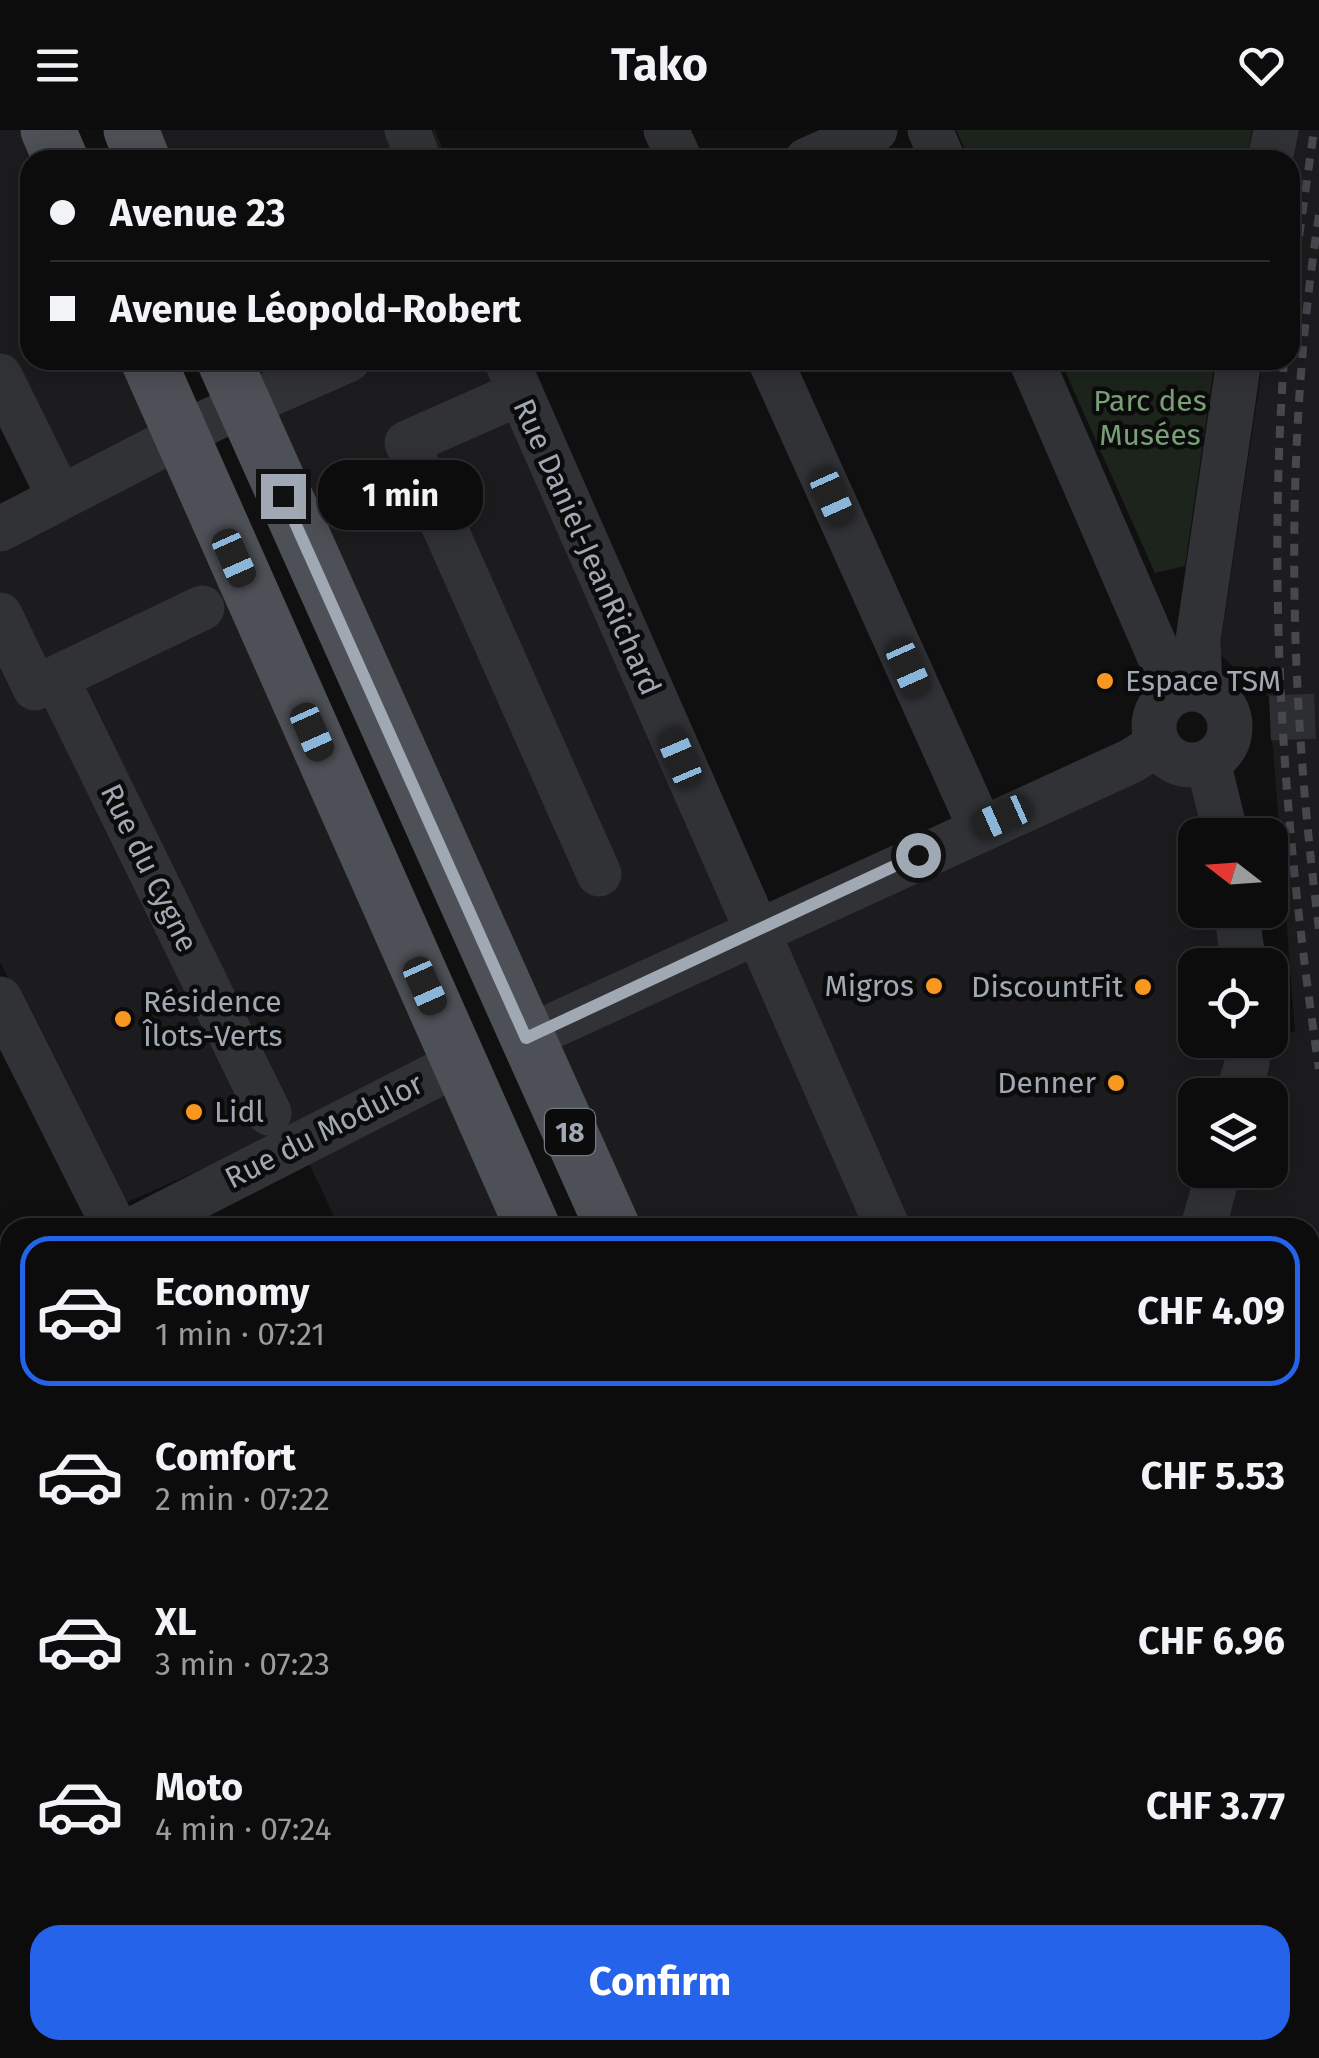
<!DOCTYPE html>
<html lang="en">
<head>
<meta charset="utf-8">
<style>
  :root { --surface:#0c0c0d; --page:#1a1a1b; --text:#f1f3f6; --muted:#9a9b9d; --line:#2c2c2e; --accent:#2563eb }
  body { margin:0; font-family:"Fira Sans",sans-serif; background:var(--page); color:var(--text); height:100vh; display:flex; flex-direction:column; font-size:38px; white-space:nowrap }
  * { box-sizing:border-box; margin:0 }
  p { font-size:32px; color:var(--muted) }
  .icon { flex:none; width:55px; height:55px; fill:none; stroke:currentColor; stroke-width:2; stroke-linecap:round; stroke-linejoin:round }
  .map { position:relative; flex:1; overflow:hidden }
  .side { position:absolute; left:0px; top:1088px; width:1320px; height:842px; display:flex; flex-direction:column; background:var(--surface); border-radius:30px 30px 0 0; box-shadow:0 5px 25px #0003,0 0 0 2px var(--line) }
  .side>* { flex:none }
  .hud { position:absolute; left:20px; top:20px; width:1280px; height:220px; border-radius:30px; box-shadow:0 5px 25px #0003,0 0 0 2px var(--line); display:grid; align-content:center; height:220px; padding:0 30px; background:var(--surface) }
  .needle { width:65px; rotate:287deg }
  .fabs { position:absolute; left:1178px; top:688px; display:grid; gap:20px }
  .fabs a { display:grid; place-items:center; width:110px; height:110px; border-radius:20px; background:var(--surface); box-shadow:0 5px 25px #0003,0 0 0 2px var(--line); font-size:50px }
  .end { position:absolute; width:45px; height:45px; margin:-22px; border:12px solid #a0a8b3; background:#111; box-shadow:0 0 0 5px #111 }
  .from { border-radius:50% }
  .bubble { position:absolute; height:70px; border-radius:30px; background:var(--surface); box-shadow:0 5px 25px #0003,0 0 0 2px var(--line); font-size:32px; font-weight:700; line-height:70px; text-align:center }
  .car { position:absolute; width:30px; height:60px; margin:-30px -15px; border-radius:12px; box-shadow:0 0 8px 2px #0007; background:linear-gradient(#222 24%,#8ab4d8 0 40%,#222 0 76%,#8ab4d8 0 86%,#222 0) }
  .hud b { display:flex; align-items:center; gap:35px; height:95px; font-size:38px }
  .hud b+b { border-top:2px solid var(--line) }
  .hud i { width:25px; height:25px; background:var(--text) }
  ul { padding:18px 0 0; list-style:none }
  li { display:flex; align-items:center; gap:30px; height:150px; margin:0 20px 15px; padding:0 10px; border:5px solid transparent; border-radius:30px }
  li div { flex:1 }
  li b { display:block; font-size:38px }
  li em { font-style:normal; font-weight:700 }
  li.selected { border-color:var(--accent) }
  li>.icon { width:90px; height:90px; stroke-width:1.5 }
  .action { display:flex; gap:20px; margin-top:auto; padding:20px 30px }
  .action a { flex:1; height:115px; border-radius:30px; background:var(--accent); color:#fff; font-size:40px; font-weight:700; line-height:115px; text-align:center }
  header { display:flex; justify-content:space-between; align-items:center; height:130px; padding:0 30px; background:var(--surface); font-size:45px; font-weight:700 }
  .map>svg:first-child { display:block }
</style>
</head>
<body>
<header><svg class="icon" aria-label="menu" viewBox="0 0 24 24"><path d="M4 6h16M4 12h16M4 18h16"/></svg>Tako<svg class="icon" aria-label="heart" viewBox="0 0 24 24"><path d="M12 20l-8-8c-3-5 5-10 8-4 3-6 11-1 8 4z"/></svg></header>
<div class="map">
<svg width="1319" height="1928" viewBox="0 0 1319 1928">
  <rect width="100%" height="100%" fill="#101011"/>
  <path fill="#1c1c1e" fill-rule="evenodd" d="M0,0H51L64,30H30V230H149L520,1097H339L293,999L125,1073L0,832V413L59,382L0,265Z
    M146,0H435L447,30H159Z
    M1298,0H1319V1496L1310,1488V1098L629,1097L243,230H531L779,806L1154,629L1193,621L1211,705H1195V780H1221L1229,835H1195V910H1270V901L1295,902L1269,567L1219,524L1263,230H1290V49ZM1195,965H1270V1040H1195Z
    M1030,1920H1237L1240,1928H1034Z"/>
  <path fill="#1c241c" d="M956,0H1252L1247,30H970Z
    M1060,230H1215L1185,436L1155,443Z"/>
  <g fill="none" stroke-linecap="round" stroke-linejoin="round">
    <path stroke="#2d2e31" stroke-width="45" stroke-dasharray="45 22" stroke-linecap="butt" d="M1270,588L1319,586"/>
    <path stroke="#313236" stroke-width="45" d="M407,0L419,30
      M666,0L680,30
      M930,0L943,30
      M807,30L875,0
      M1270,30L1276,0
      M506,230L888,1098
      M770,230L980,697
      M1031,230L1175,562
      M0,246L60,368
      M520,263L407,313L599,744
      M0,399L213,289L348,230
      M0,485L35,558L202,478
      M56,548L269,983
      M1154 597a38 38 0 1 1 76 0a38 38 0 1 1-76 0Z
      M1200,559L1198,510L1239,230
      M1208,632L1226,705
      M1236,780L1244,835
      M0,869L115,1098
      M526,908L1131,631L1158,614
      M1238,965L1247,933L1246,910
      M136,1098L459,933
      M1203,1098L1219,1040
      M0,1165L10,1160
      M0,1432L10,1451
      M1310,1474L1315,1486
      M1310,1622L1319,1618
      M1310,1711L1319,1707
      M0,1745L10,1740
      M1310,1765L1319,1761
      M0,1832L10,1851
      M47,1920L51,1928
      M245,1920L249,1928
      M546,1920L550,1928"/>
    <path stroke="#4d5056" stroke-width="55" d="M48,0L61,30
      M131,0L143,30
      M148,230L533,1098
      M224,230L613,1098
      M899,1920L902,1928
      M982,1920L986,1928"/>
    <path stroke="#46484e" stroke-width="8" stroke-dasharray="12 10" stroke-linecap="butt" d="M1319,85C1283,321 1289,563 1319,799
      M1290,171L1314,0
      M1284,230C1267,468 1284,703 1319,939"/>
  </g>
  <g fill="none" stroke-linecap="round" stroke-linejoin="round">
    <path stroke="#a0a8b3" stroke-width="12" d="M283,366L526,908L918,725"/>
  </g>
  <g fill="#f99720" stroke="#0b0b0c" stroke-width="4">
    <circle cx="1105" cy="551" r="10"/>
    <circle cx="934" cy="856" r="10"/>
    <circle cx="1143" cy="857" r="10"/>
    <circle cx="123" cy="889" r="10"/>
    <circle cx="1116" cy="953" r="10"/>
    <circle cx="194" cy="982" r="10"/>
  </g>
  <g text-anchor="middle" stroke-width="9" stroke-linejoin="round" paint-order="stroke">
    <rect fill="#0b0b0c" stroke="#737981" stroke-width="2.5" x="545" y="979" width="50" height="46" rx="8"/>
    <g font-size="28" font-weight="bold" fill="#a0a8b3">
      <text x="570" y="1012">18</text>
    </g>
    <g font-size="30" fill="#789f76" stroke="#0b0b0c">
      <text x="1150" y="281">Parc des<tspan x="1150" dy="34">Musées</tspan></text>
    </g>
    <g font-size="30" fill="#a0a8b3" stroke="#0b0b0c">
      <text transform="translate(587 417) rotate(66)" y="10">Rue Daniel-JeanRichard</text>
      <text transform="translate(149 738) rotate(64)" y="10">Rue du Cygne</text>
      <text transform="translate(324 1001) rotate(-27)" y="10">Rue du Modulor</text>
    </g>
    <g font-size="30" fill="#a0a8b3" stroke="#0b0b0c" text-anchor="start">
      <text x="1125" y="561">Espace TSM</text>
      <text x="914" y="866" text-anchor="end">Migros</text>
      <text x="1123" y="867" text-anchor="end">DiscountFit</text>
      <text x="143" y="882">Résidence<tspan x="143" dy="34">Îlots-Verts</tspan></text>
      <text x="1096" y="963" text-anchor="end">Denner</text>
      <text x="214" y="992">Lidl</text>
    </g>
  </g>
</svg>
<div class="fabs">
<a><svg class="needle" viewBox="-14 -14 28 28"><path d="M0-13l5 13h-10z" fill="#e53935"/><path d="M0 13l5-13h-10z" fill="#9a9b9d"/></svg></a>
<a><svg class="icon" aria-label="locate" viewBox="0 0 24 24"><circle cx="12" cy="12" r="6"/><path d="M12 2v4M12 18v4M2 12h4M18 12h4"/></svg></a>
<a><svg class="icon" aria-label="layers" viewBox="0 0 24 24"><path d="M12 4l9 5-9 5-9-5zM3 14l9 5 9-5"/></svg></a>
</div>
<i class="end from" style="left:918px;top:725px"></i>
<i class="end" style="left:283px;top:366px"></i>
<div class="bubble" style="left:318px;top:330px;width:165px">1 min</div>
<i class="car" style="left:832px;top:367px;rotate:156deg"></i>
<i class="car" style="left:234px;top:428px;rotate:156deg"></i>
<i class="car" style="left:908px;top:538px;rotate:156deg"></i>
<i class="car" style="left:312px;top:602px;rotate:156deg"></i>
<i class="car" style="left:680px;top:628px;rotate:337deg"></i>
<i class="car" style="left:1002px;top:687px;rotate:246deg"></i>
<i class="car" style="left:425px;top:856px;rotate:156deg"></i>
<div class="hud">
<b><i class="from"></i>Avenue 23</b>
<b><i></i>Avenue Léopold-Robert</b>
</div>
<section class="side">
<ul>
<li class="selected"><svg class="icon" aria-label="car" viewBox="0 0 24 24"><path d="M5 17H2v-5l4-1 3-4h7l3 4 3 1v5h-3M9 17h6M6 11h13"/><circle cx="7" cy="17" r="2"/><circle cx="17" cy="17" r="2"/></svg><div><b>Economy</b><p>1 min · 07:21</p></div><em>CHF 4.09</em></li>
<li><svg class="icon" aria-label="car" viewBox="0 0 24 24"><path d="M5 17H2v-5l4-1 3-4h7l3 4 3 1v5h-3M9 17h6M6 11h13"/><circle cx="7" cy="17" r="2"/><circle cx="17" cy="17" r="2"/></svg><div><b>Comfort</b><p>2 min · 07:22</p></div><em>CHF 5.53</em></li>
<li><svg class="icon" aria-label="car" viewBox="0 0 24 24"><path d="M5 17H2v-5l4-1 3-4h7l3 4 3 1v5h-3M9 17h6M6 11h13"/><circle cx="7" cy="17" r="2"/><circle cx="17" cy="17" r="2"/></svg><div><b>XL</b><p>3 min · 07:23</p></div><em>CHF 6.96</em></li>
<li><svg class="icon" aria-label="car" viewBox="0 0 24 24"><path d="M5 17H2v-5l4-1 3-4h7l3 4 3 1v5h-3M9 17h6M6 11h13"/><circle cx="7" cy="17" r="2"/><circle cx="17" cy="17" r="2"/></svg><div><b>Moto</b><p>4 min · 07:24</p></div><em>CHF 3.77</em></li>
</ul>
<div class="action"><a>Confirm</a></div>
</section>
</div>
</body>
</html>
